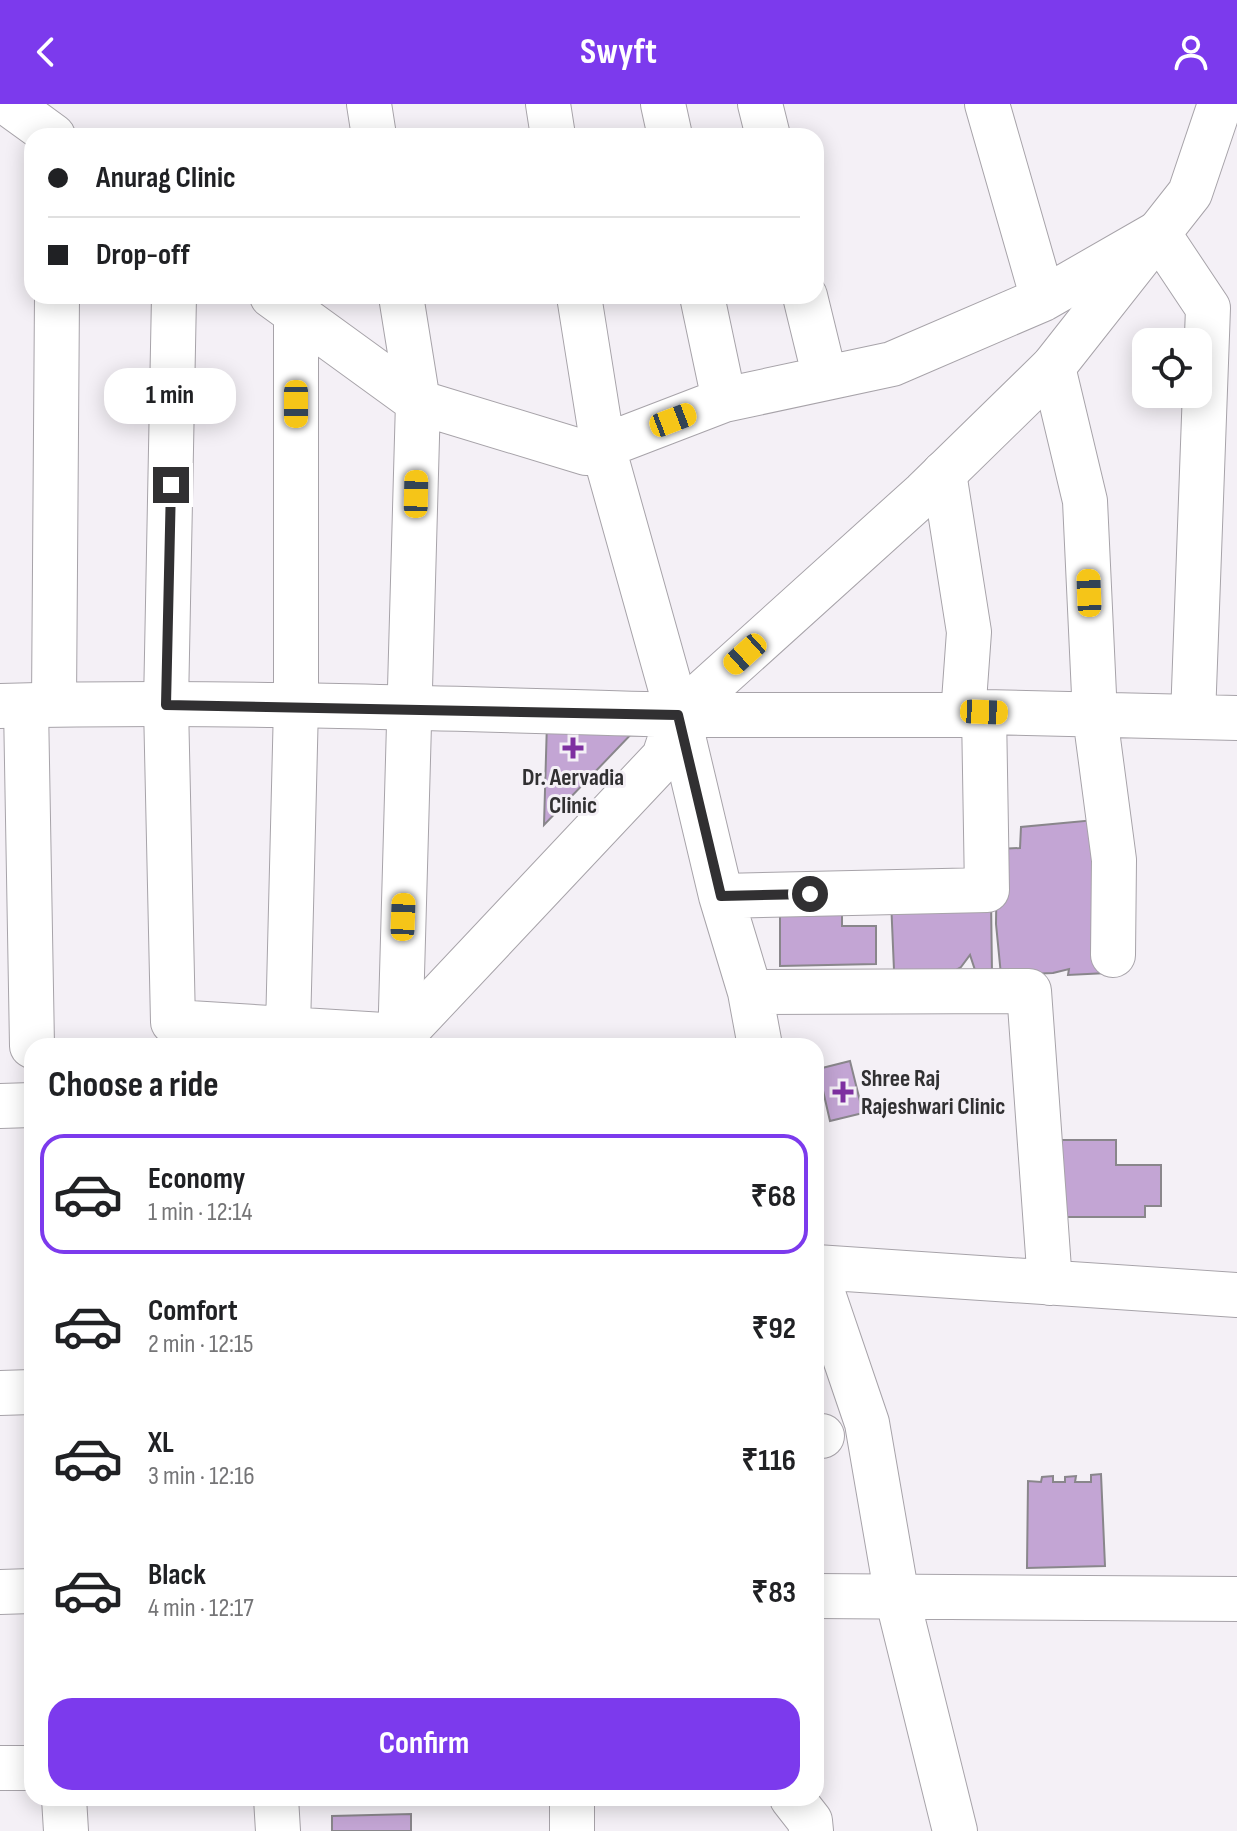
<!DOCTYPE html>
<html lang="en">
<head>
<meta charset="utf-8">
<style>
  :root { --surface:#fff; --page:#f2f2f2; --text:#202124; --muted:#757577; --line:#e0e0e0; --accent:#7c3aed }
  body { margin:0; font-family:"Sofia Sans Condensed",sans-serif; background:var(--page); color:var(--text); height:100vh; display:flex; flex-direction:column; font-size:30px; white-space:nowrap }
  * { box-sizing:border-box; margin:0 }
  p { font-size:26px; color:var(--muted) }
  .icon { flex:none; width:44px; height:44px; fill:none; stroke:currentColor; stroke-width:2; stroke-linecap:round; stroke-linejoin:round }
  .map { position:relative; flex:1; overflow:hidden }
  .panel { position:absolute; left:24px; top:934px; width:800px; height:768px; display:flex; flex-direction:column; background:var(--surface); border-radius:24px; box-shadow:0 4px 20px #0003 }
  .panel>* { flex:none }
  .hud { position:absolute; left:24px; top:24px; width:800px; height:176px; border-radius:24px; box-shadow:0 4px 20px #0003; display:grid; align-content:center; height:176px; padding:0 24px; background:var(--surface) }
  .tools { position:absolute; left:1132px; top:224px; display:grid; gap:16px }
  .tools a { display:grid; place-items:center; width:80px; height:80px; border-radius:16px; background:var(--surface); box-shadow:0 4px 20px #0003; font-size:40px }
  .end { position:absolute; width:36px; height:36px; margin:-18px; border:10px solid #313032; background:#fff; box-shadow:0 0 0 4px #fff }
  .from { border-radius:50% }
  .bubble { position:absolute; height:56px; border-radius:24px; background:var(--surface); box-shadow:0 4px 20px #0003; font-size:26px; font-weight:700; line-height:56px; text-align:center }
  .car { position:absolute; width:24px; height:48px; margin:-24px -12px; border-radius:10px; box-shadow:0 0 6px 2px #0007; background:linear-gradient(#f5c518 24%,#345 0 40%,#f5c518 0 76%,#345 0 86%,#f5c518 0) }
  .hud b { display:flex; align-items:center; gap:28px; height:76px; font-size:30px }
  .hud b+b { border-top:2px solid var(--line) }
  .hud i { width:20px; height:20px; background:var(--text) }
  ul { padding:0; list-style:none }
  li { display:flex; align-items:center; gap:24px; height:120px; margin:0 16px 12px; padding:0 8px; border:4px solid transparent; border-radius:24px }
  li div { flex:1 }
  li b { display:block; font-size:30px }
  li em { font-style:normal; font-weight:700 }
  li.active { border-color:var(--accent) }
  li>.icon { width:72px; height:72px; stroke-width:1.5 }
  h2 { padding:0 24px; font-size:36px; line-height:96px }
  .button { display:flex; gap:16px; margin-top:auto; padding:16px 24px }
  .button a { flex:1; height:92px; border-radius:24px; background:var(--accent); color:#fff; font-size:32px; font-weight:700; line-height:92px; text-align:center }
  header { display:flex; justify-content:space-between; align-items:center; height:104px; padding:0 24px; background:var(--accent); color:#fff; font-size:36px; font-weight:700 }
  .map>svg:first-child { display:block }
</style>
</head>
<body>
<header><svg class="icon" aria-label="back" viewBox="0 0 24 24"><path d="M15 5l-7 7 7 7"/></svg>Swyft<svg class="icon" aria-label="person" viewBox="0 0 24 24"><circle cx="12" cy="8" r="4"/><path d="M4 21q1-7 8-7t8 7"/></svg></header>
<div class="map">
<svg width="1237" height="1727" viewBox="0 0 1237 1727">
  <rect width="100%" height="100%" fill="#f4f0f6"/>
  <path fill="#c3a5d4" stroke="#89868b" stroke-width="2" d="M547,618L640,621L544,721Z
    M1095,716L1107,869L1068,871L1069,865L1053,869L1001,871L996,820L997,745L1020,744L1021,723Z
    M991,794L992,869L975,866L970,851L961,863L945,872L894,866L891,796Z
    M842,795V822H876V860L780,862V796Z
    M850,957L863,1009L830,1017L818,965Z
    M1062,1036H1116V1061H1161V1102H1145V1113H1062Z
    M1101,1370L1105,1462L1027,1464L1028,1377L1041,1378L1042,1373L1053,1372V1378H1065V1373L1076,1372L1075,1378H1091V1371Z
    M411,1710V1727H332V1712Z"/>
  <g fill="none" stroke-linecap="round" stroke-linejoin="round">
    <g stroke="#a7a3a9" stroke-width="46">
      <path id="minor" d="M9,0L53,32
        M369,0L374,32
        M548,0L553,32
        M663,0L670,32
        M760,0L768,32
        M987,0L1043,195
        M174,192L166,601L173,918L400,932
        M272,192L418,298L400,942
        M401,192L418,298L586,349L724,296L702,192
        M579,192L603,343L678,611L721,792L750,888L760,942
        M805,192L825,274
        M1053,263L1085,397L1095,612L1114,756L1113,851
        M724,296L892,260L1043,195L1158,129L1208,204L1193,613
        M944,369L969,528L963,611
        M54,599L57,192
        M26,602L32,942
        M678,611H963L984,608L1237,614
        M721,792L987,786L984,608
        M750,888L1029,887L1050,1179
        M288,925L296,602V209
        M0,1002L32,1001
        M816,1163L1237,1191
        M816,1169L867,1319L897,1493L955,1727
        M0,1289L32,1288
        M816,1332H822
        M0,1488L32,1487
        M816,1492L1237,1495
        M0,1664H32
        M64,1694L66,1727
        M572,1694V1727
        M792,1694L810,1717L811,1727"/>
    </g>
    <g stroke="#a7a3a9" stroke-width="46">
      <path id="major" d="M0,602C226,596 452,605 678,611
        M392,942L664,653L678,611L924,389L1053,263L1190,89L1220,0
        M276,1694L278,1727"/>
    </g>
    <use href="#minor" stroke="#fff" stroke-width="44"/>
    <use href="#major" stroke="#fff" stroke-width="44"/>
  </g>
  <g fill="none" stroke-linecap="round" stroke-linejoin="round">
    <path stroke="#313032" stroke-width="10" d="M171,381L166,601L678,611L721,792L810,790"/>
  </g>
  <g fill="#7e30a1" stroke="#f4f0f6" stroke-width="3">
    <path d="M569 632h8v8h8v8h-8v8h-8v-8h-8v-8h8z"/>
    <path d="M839 976h8v8h8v8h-8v8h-8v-8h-8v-8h8z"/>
  </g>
  <g text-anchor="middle" stroke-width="6" stroke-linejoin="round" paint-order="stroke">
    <g font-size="24" font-weight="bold" fill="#313032" stroke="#f4f0f6">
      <text x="573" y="681">Dr. Aervadia<tspan x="573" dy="28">Clinic</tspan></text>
      <text x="861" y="982" text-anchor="start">Shree Raj<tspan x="861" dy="28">Rajeshwari Clinic</tspan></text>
    </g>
  </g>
</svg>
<div class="tools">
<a><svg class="icon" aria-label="locate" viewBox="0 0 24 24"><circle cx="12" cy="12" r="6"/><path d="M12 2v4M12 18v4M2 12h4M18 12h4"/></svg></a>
</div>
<i class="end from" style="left:810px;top:790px"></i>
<i class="end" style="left:171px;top:381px"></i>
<div class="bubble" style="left:104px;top:264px;width:132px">1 min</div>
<i class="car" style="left:296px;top:300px;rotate:180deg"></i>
<i class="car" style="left:673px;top:316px;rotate:69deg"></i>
<i class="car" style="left:416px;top:390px;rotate:1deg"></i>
<i class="car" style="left:1089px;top:489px;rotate:358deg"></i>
<i class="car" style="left:745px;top:550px;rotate:228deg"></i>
<i class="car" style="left:984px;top:608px;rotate:92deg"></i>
<i class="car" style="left:403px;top:813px;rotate:2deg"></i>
<div class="hud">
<b><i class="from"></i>Anurag Clinic</b>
<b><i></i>Drop-off</b>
</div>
<section class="panel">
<h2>Choose a ride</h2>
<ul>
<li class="active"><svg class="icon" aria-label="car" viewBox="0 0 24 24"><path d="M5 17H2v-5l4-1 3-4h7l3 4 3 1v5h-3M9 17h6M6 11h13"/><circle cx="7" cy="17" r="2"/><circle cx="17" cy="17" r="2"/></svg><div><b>Economy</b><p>1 min · 12:14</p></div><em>₹68</em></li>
<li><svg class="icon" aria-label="car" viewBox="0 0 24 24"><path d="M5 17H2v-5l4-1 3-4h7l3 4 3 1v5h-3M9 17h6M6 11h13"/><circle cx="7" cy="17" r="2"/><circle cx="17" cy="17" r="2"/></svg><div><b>Comfort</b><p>2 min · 12:15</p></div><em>₹92</em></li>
<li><svg class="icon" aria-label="car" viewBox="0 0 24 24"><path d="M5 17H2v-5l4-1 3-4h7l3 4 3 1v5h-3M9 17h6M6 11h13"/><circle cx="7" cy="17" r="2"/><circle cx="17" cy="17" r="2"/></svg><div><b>XL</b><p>3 min · 12:16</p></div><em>₹116</em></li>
<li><svg class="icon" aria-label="car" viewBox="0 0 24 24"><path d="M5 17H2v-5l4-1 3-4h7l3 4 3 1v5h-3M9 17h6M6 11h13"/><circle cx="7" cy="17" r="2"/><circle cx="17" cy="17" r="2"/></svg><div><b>Black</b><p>4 min · 12:17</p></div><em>₹83</em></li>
</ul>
<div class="button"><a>Confirm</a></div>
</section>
</div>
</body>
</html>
